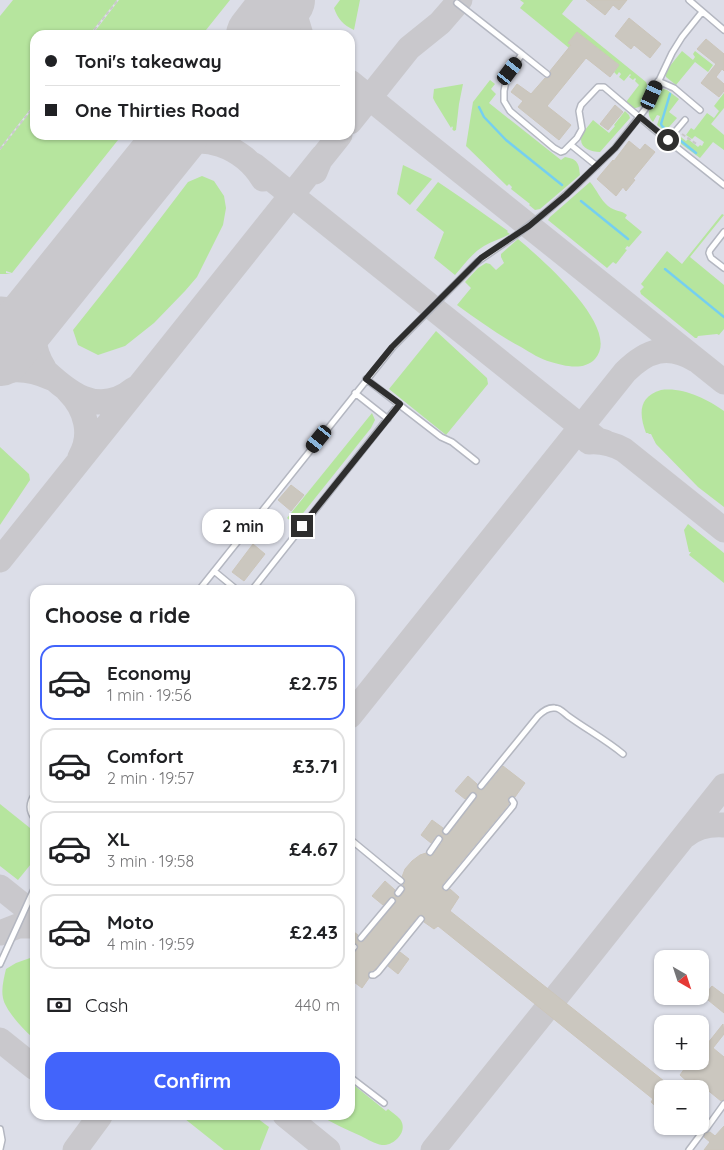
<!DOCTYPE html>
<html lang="en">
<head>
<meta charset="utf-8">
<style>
  :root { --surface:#fff; --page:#f6f6f6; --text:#202124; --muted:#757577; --line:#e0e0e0; --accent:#4264fb }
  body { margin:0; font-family:Quicksand,sans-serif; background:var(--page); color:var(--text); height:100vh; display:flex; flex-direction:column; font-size:19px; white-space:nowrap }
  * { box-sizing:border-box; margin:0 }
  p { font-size:16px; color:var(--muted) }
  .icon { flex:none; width:28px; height:28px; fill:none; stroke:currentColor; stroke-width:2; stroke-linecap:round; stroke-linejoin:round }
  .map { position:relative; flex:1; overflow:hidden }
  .side { position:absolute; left:30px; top:585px; width:325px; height:535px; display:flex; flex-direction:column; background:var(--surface); border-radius:15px; box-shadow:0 1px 4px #0004 }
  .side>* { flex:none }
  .hud { position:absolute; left:30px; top:30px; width:325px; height:110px; border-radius:15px; box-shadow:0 1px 4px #0004; display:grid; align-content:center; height:110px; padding:0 15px; background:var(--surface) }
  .needle { width:32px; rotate:141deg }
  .controls { position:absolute; left:654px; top:950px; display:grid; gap:10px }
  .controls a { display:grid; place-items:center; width:55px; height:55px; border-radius:10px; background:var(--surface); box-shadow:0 1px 4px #0004; font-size:25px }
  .end { position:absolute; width:22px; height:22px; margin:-11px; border:6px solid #2e2e2e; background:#fff; box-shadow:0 0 0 2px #fff }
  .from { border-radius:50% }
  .bubble { position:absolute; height:35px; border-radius:15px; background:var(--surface); box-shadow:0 1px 4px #0004; font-size:16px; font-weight:800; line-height:35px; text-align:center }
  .car { position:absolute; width:15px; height:30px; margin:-15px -8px; border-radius:6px; box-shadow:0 0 4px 1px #0007; background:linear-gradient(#222 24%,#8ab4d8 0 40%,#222 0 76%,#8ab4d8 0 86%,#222 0) }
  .hud b { display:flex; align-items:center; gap:18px; height:48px; font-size:19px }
  .hud b+b { border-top:1px solid var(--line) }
  .hud i { width:12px; height:12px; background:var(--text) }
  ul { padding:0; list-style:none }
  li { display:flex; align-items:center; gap:15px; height:75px; margin:0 10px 8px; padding:0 5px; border:2px solid var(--line); border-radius:15px }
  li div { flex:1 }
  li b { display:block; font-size:19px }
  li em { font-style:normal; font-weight:800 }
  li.selected { border-color:var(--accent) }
  li>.icon { width:45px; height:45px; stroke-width:1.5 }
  h2 { padding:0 15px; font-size:22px; line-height:60px }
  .pay { display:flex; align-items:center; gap:12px; height:55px; padding:0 15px; font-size:19px }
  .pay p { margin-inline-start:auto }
  .action { display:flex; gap:10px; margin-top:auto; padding:10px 15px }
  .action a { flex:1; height:58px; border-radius:15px; background:var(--accent); color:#fff; font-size:20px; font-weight:800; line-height:58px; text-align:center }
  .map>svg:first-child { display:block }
</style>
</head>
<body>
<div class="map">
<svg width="724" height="1150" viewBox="0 0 724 1150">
  <rect width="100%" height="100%" fill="#efe9e1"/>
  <path fill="#dcdee8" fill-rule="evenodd" d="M0,0H724V1150H0ZM35,35H350V135H35ZM35,590H350V1115H35ZM662,959H700V996H662ZM662,1024H700V1061H662ZM662,1089H700V1126H662Z"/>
  <path fill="#b6e59e" d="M13,0H117L89,35H35V103L0,148V16Z
    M119,0H230L202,35H92Z
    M340,0H360L354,30C343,25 338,19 334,8Z
    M520,0H573L562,14L646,82L649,90C646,98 644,108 634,108L626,102L639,85L635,81L636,79L635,78L633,80L629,77L631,75L630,74L624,81L619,77L621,74L619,72L617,75L614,72L619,65L577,32L568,43L571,45L569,48L520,8L524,3Z
    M682,51L693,60L695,57L693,54L695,51L713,65L708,72L695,62L676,85L666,77L665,72Z
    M490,80L495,84L491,89L496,94L489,103L561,160L565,157C578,159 579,164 580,175L540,209L535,210L529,205L530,204L511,189L512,187L509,184L507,186L466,146L473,102Z
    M463,84L459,104L456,130L454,131L452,129L453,128L452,126L451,128L435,102L433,98L434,89Z
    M663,89L667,90L679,99L669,112L677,118L669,127L672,130L669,134L657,125L660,116L657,115L653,122C650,119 648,115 649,111L659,91Z
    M724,93V108L711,124L724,135V150L713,142L700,158L673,138L677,134L686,141L688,139L698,147L700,145L702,146L704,142L695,136L692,139L686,135L691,128L694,130L707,113L714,118L719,111L714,106Z
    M35,106V135H122L12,273L6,271V273L11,274H0V150Z
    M625,111L629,115L630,118L600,152C589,152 576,146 583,133C586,128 590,124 593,120L609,133L615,126L614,125Z
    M403,165L432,179L410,205L397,194Z
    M202,176L214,181L224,196L226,208L223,225L197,277L185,291L154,323L125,346L98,355L78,345L73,330L131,257L188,182Z
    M438,182L463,199L508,231L507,232L510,234C501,239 492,241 484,246C472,253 464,265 455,275L434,258L444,232L416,210Z
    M590,182C597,190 600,199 608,206C616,212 621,210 627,215L625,218L642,232L629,247L627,246L625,249L627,250L616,264L613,262L607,268L548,220L550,217Z
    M722,214L724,215L690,257L724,285V329L719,335L717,334L698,336L697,338H695L641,294L640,291L644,287L641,284L667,251L682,264Z
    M518,239C539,257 623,328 595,359C584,371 564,366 551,362C540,359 531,353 521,347C498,335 478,320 457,305L471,288L465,282L478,268L486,263L490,264L496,270L504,263L501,257V254Z
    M436,331L487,378L488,384L446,435L389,389Z
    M661,390C683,387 707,399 724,411V507L698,487L656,444L651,434H649L648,433H646C639,414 638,397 661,390Z
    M372,413L375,420L371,428L296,522L294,521L293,523L287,518Z
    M0,447L29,474L30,480L0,525Z
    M688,524L724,553V583L689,555L691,552H689L684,530Z
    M0,804L35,832V859L18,880L0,866Z
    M30,958H35V1039C25,1032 5,1010 3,998C1,989 4,978 6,969L16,963Z
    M350,1082L386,1111L388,1109C392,1112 397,1116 400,1119C409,1131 394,1146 382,1145C375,1144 367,1139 361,1136C347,1130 332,1123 319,1115H350Z
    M180,1115H253L269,1127L260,1150H224Z"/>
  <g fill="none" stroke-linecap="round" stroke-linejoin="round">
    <path stroke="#75cff0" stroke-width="2.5" d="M479,107L484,117L506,140L562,185
      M669,132L662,126L661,124L670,94
      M676,137L696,153
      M581,201L628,239
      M665,269L724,317"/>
    <path stroke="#c9c8cc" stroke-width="25" d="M270,0C273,13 280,26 291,35
      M295,0V15L301,35
      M256,35L259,27L266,0
      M350,82L409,130L724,382
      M350,122L409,48L440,23L460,0
      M254,165L589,433L598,440L605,442
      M151,167C156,162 161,155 168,151C201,128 244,148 263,179
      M315,172L320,160L340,135
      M0,309C19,311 36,305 50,292
      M0,327C13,340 26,352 39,365C66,391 97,419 134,389
      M44,368C33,351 30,328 39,310C43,301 49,294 55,286
      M0,372C18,367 34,370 51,378
      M68,391C86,409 93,435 80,457
      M589,442C602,441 613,444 624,450L724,530
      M0,560L322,157
      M350,716L625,372C647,350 668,343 696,360
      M685,836C696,827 710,824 724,825
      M0,887L35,915
      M0,933L18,926H35
      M0,1040L35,1068
      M285,1115L328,1150
      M75,1150L100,1116L98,1115
      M433,1150L581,966L724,786"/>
    <path stroke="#c9c8cc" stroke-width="62" d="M257,35L284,0
      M0,355L177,135"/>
  </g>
  <path fill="#cbc7bf" stroke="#cbc5ba" d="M586,0H627L619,10L613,5L605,15Z
    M629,18L661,44L650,58L634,45L631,49L615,36Z
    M577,32L619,65L610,77L586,58L547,106L571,125L559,140L518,107L523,101L511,92L517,84L531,94L545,78H548L551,76V74L550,71L571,45L568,43Z
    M706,39L724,54V71L722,69L716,77L724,84V91L719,97L701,83L716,64L697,49Z
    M615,105L623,112L608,130L600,124Z
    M629,141L640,150L645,144L655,152L633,179L635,180L626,191L623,187L616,196L597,179L613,160L614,161Z
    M291,485L304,495L291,511L278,500Z
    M270,514L282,524L276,532L264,522Z
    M253,544L265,554L244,581L232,572Z
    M503,766L525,783L515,797L511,796L508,798V801L509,804L442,885V888L444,891H447L450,889L459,897L450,911L674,1089H662V1112L651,1102L653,1099L438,926L434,929L424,922L425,918L422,915L418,916L375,969L369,972L368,975L369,978L362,988L354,982L350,987V956L353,955L358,947L356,943H350V929L358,935L357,938L358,941L363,942L396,902L395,898L391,897L383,905L372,896L385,881L395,890L394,893L395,896L398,897L401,896L405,890V887L403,885L405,883V880L402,877L405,869L412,861L420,855L426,853L428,856H432L443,841V837L440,835L436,836L431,843L421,835L432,820L443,828L442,831L443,834L446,835L449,834L477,797L476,793L472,792L465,799L455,791L468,776L477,784V786L478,789L483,790Z
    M400,952L409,959L398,974L388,966Z
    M712,986L724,995V1013L708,1000H709L704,996Z
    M723,1024L724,1034L713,1048L724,1057V1100L721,1101L694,1079L690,1084L680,1075L690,1061H700V1053Z
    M724,1126V1150H704L710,1142L704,1137L705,1133L710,1132L715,1136Z"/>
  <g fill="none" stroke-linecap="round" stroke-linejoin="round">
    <g stroke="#b4b7c1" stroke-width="8">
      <path id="lane" d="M689,0L724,30
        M457,3L522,54L507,76L504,91V101L510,111L554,148L561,152L564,151L577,138L582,129L579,111L581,105L598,87H604L651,127L724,185
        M522,54L547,74
        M658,81L674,88L700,110
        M668,140L685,120
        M571,145L597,166
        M724,232L710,250L709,253L711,258L724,268
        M366,379L441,437L452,442L476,461
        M355,393L388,419
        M214,571L237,590
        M199,590L393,347L477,262L519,233L546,212L579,183L615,148L646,108L672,53L682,37L702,12
        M252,590L399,404
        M481,786L538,716C543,711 548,707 555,708C560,708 564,713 568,716C586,729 606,740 623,754
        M35,794C29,803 28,810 35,819
        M446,831L473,796
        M350,839L401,881
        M430,852L439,839
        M446,887L513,806L514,803L512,800
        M398,893L401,889
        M361,938L392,901
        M350,952L354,947
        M0,964L35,887
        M372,975H374L378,972L421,919
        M350,1077L384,1103
        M0,1129L2,1140L0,1149
        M706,1129L724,1104
        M689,1150L701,1134"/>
    </g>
    <path stroke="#c9c9c9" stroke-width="2" stroke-dasharray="4 2.5" stroke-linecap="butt" d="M90,35L118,0
      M682,134L698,145
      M0,149L35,105"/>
    <use href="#lane" stroke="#fff" stroke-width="5"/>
  </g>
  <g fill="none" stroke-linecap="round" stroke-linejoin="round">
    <path stroke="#2e2e2e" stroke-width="6" d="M302,526L400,404L366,379L392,347L481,258L529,226L566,195L615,148L640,117L668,140"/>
  </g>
</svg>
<div class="controls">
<a><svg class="needle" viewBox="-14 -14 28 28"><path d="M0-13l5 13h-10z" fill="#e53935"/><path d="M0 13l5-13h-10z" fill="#757577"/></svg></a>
<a>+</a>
<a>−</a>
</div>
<i class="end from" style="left:668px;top:140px"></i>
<i class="end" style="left:302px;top:526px"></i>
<div class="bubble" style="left:202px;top:509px;width:82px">2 min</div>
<i class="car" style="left:510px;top:71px;rotate:37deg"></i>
<i class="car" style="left:652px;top:95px;rotate:24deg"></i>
<i class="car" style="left:319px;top:439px;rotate:219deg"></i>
<div class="hud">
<b><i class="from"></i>Toni's takeaway</b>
<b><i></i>One Thirties Road</b>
</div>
<section class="side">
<h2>Choose a ride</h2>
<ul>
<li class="selected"><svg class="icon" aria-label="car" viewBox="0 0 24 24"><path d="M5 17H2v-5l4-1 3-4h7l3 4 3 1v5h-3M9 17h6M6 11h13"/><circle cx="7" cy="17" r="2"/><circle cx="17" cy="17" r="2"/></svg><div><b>Economy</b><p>1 min · 19:56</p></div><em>£2.75</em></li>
<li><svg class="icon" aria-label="car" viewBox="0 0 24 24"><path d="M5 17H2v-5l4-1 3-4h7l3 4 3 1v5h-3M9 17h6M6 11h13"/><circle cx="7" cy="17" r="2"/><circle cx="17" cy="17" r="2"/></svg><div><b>Comfort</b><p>2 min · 19:57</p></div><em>£3.71</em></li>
<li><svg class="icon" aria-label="car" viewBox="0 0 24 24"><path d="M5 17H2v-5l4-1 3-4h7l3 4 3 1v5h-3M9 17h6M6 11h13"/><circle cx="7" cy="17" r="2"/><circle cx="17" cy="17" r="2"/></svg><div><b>XL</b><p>3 min · 19:58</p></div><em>£4.67</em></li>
<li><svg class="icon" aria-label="car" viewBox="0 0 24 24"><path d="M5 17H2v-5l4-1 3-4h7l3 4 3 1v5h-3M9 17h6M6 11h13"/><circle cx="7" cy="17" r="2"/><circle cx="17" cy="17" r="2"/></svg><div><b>Moto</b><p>4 min · 19:59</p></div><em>£2.43</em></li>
</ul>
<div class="pay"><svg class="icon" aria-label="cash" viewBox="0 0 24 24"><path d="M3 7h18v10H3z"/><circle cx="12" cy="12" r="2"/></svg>Cash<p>440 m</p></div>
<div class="action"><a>Confirm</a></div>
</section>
</div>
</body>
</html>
